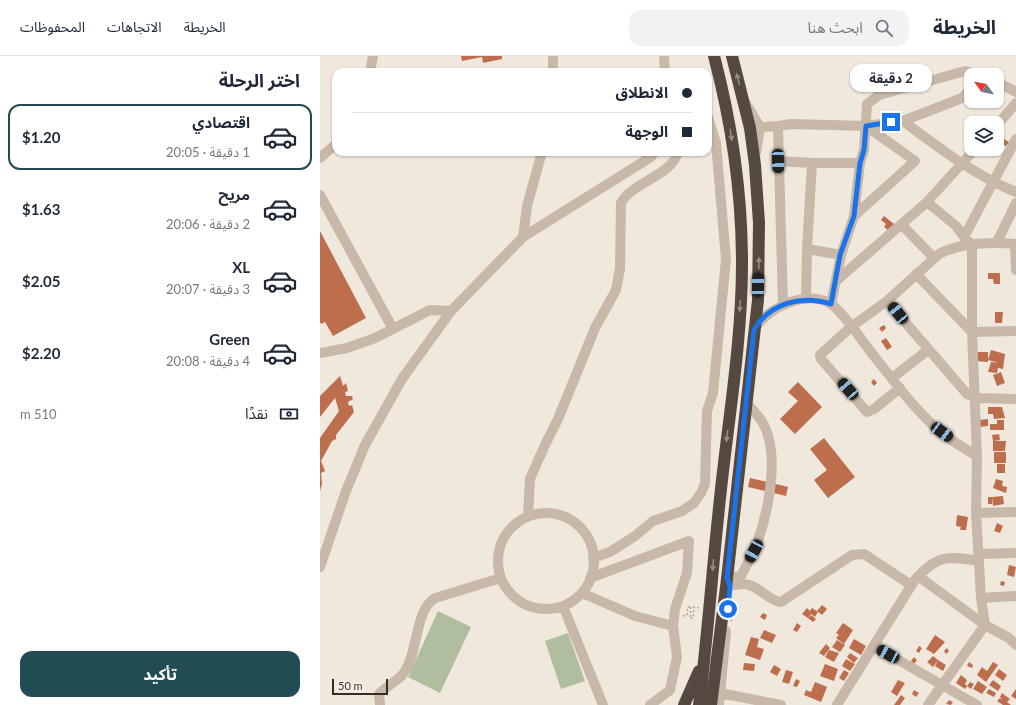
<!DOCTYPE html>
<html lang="ar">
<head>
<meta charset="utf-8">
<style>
  :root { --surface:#fff; --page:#f2f2f3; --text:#1f2937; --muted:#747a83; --line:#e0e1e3; --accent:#214c53 }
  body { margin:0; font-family:Lato,"Noto Sans Arabic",sans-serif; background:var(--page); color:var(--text); direction:rtl; height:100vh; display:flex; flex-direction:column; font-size:15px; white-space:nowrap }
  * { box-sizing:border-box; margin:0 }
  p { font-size:13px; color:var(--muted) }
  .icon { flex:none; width:22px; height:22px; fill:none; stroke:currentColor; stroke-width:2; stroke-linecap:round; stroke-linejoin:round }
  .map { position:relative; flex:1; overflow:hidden; direction:ltr }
  .panel { display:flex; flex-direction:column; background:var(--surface); width:320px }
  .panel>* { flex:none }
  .banner { position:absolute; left:12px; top:12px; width:380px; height:88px; border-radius:12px; box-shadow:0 1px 3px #0004; direction:rtl; display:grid; align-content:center; height:88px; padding:0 20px; background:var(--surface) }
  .needle { width:26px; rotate:303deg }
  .controls { position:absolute; left:644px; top:12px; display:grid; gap:8px }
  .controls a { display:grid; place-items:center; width:40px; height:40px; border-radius:8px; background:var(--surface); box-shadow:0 1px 3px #0004; font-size:20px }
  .scale { position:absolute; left:12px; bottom:10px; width:56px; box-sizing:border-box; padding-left:4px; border:2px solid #352d28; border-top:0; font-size:11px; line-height:14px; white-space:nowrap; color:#352d28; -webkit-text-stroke:3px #f8f2e8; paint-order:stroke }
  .end { position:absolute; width:18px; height:18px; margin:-9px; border:5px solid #1a73e8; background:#fff; box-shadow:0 0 0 2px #fff }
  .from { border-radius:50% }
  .bubble { position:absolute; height:28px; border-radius:12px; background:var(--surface); box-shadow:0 1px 3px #0004; font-size:13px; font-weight:700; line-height:28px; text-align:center; direction:rtl }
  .car { position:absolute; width:12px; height:24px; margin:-12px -6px; border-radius:5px; box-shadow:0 0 3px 1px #0007; background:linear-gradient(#222 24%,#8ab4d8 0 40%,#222 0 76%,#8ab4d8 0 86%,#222 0) }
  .banner b { display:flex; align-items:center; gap:14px; height:38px; font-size:15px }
  .banner b+b { border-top:1px solid var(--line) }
  .banner i { width:10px; height:10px; background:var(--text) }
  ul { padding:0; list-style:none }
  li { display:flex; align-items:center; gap:12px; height:66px; margin:0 8px 6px; padding:0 12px; border:2px solid transparent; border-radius:12px }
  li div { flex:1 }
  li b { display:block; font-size:15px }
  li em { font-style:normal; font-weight:700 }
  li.active { border-color:var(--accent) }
  li>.icon { width:36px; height:36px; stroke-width:1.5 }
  h2 { padding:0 20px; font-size:18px; line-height:48px }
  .pay { display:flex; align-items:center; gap:10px; height:44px; padding:0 20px; font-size:15px }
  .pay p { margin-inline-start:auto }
  .action { display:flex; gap:8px; margin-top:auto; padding:8px 20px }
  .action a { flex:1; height:46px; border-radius:12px; background:var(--accent); color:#fff; font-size:16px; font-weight:700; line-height:46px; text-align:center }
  header { display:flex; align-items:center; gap:24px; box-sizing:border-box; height:56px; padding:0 20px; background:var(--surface); border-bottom:1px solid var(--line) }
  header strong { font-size:19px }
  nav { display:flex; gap:22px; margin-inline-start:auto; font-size:14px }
  .search { width:280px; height:36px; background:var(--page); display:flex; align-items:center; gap:10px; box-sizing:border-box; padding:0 14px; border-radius:12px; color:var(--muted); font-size:15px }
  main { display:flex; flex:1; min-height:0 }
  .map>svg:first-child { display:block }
</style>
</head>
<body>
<header>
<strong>الخريطة</strong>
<div class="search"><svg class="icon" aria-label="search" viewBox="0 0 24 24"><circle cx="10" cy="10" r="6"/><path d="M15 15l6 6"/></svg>ابحث هنا</div>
<nav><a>الخريطة</a><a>الاتجاهات</a><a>المحفوظات</a></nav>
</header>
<main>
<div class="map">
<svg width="696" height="649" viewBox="0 0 696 649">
  <rect width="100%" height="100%" fill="#f0e8dc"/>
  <path fill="#b1be9d" d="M118,555L151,571L120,637L88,621Z
    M248,577L265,625L241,633L225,585Z"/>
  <path fill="#bd6f4d" d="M141,0H182V3L163,7L162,1L142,5Z
    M682,82L689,86L686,90L679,86Z
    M564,160L574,168L569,175L564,171L566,168L561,164Z
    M0,175L46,262L13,280L5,266L1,268L0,266Z
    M668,217H680V228H674L673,223H668Z
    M675,256H683L682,267H675Z
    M564,269L566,272L562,276L559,272Z
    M566,282L572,291L567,294L561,285Z
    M671,294L685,298L683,313L678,312L677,317L668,316L671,306L679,307L668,304Z
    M656,296H668V306L656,305Z
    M681,316L685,327L677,330L673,319Z
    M20,320L23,330L26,327L28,335L25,336L26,340H32L33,343L28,346L29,350L32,349L34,356L16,379V383L12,385L1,405L5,415L1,417L2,428L0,435V382L19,355L15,342L0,361V340Z
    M554,323L557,327L554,330L551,326Z
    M478,326L502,351L475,378L460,363L478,345L468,336Z
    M668,351H682L685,362L674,363L673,358H668Z
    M668,363V370L660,371L659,364Z
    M677,364H684V374H670V368H677Z
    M679,378L680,384L673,385L672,379Z
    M504,382L535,421L508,442L494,424L507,414L490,393Z
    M673,385H686L685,395H673Z
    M674,396H686V407H674Z
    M677,408H685V417H677Z
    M430,422L468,431L466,440L428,431Z
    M676,423L683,425L682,430L687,431L686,437L673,432Z
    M683,440L684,448L673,450L672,441Z
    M668,441H672V448H668Z
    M637,459L648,461L646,474H640L641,471L636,470Z
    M677,467L683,470L680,477L674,475Z
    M689,509L696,511L694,521L687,519Z
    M681,525L685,526L684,530L680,529Z
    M502,549L507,553L502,559L497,555Z
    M487,552L490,555L492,552L498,556L495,561L491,558L488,562L482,558Z
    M443,557L447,559L445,564L440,561Z
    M491,559L496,563L493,566L488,562Z
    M477,567L481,570L477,576L473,574Z
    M523,567L533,574L524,588L516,582L519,579L516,577Z
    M444,574L456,579L452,587L440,582Z
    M615,579L625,586L614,598L606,593Z
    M431,581L439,583L437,591L444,593L440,604L425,599Z
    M534,583L546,590L541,599L529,592Z
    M517,584L525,589L520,596L512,591Z
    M506,588L510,592L504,600L499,597Z
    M599,590L602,592L599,597L596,595Z
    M627,592L629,595L626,598L624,595Z
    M509,594L519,597L514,606L505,601Z
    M530,597L538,602L534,607L527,601Z
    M613,600L618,604L613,611L607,606Z
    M594,601L597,604L594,608L591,605Z
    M526,603L535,608L530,615L522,610Z
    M618,604L626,609L623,615L615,610Z
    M649,606L653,609L652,612L647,610Z
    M673,606L678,609L666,626L657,619L662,611L667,615Z
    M424,607L435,608L434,615L423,614Z
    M505,608L518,613L514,625L500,620Z
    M454,609L461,613L457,620L450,616Z
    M679,613L687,619L683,625L675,619Z
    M466,614L473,616L469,628L462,626Z
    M524,614L529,617L524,625L519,622Z
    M641,619L647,624L645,628L647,630L645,633L636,627Z
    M476,623L480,625L477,631L473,630Z
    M578,624L585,627L577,640L571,636Z
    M673,624L681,630L678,635L669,629Z
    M658,625L667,631L662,638L653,633Z
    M495,626L507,631L501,646L484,639L486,634L491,636Z
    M650,626L654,628L651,633L647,630Z
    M669,633L676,637L674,641L666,637Z
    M696,633V643L691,640Z
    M594,634L599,637L596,641L592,638Z
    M682,637L690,643L687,646L691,649H683L677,645L680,642L683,644L680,641Z
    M581,639L585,642L580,649H574Z
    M629,644L633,646L631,649L626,648Z"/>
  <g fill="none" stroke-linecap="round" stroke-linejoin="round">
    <path stroke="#b3a393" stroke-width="1.5" stroke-dasharray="2 2" stroke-linecap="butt" d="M371,551L370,562H373L374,551L380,552
      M363,560L367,559L368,551H371
      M411,565L415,554L413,549"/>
    <path stroke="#c7b8a9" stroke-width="10" d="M344,0L345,16
      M50,16L53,0
      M233,16V0
      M677,26L696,36
      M425,46L440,71L436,97
      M583,65C619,92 654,119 696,136
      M677,69L696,47
      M458,70L472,68L546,70L583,65L642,42L650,34L651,27
      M440,71L458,70L463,249
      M696,83L644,181L652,189V276L657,400L656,457L661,542L665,569L689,582L696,589
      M0,102L16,88
      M458,105L492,107H540
      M0,139L73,273
      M607,146L636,170L644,181
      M534,160L595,105L546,70
      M582,169L614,202
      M203,181L207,150L222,96
      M677,186L696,147
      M695,188L696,214
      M487,193L521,199
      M596,218L652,276L696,275
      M516,225L607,146L655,93
      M486,243L487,193L492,107
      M567,245L647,338L656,342L696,343
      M511,248L521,199L534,160L540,107L544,94L547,48L559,39L645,15L662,19
      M435,273C447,251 488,233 511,248C523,256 541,283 550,295C571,321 596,356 622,377C633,386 645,393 657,400
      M0,297L27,292L55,282L110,254L131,255
      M572,322L608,294
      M580,332L554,353L547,356L501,303L500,299L531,271L567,245L619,198C642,186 671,186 696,188
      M656,457L696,456
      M178 505a48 48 0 1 1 96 0a48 48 0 1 1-96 0Z
      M208,460L210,423L224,391L238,363L275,272L296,234L300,213L301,147C313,125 351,121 358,96
      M659,498L696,497
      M273,502L290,496L315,480L333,465L362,455L374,447L381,437L385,428L387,355L393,337L406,203L396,87L388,61
      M0,511L26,435L45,389L82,323L131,255L203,181L331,101L335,96
      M598,520L665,569L608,649
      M410,529L407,523L421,520C426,510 432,500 436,490C448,458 460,401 444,369C440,361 433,354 427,348
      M410,530C414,529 419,528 423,528C438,528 448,545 461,546L532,499L544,498L591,529
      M262,537L315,560L353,570L355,553L367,517L369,485L270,522
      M661,542L696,540
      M243,550L283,649
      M554,590L657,649
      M400,637L461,649
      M60,649L59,638C66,631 77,625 83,618C99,597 94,555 115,542L181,522
      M330,649L350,634L357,601L353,570
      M399,649L406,575
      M517,649L594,525C616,500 625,499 658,505"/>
    <path stroke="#554840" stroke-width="12" d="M364,649L379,615
      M379,649C388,577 393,505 401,433C409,359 422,283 422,208C422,138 412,68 394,0
      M391,649L407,523L438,244L439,167L435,109L430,72L412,0"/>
  </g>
  <defs><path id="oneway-solid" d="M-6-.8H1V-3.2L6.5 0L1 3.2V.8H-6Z"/></defs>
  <g fill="#968c83">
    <use href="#oneway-solid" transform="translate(418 23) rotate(-104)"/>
    <use href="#oneway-solid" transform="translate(411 79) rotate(81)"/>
    <use href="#oneway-solid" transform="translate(439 207) rotate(-89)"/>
    <use href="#oneway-solid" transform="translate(420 250) rotate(94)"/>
    <use href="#oneway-solid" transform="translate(407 380) rotate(97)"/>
    <use href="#oneway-solid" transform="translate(393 509) rotate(95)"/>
  </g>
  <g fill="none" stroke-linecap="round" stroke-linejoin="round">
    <path stroke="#1a73e8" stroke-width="5" d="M408,553L410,530L407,522L434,274C450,246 483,239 511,248L520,199L534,160L540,107L544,94L546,70L571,66"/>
  </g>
</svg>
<div class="controls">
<a><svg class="needle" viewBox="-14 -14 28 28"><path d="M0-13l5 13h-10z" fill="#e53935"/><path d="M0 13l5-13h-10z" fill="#747a83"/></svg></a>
<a><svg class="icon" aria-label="layers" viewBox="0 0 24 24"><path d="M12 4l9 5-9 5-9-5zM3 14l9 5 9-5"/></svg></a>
</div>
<div class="scale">50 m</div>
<i class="end from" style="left:408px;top:553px"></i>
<i class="end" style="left:571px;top:66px"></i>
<div class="bubble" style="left:530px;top:8px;width:82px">2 دقيقة</div>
<i class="car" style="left:458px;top:105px;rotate:178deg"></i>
<i class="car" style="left:438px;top:229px;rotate:1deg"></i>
<i class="car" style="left:578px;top:257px;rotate:321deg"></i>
<i class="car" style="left:528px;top:333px;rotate:319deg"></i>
<i class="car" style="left:622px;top:376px;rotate:126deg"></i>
<i class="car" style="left:434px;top:495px;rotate:208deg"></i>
<i class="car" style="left:568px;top:598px;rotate:299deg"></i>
<div class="banner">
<b><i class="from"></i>الانطلاق</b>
<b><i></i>الوجهة</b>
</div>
</div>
<section class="panel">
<h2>اختر الرحلة</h2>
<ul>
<li class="active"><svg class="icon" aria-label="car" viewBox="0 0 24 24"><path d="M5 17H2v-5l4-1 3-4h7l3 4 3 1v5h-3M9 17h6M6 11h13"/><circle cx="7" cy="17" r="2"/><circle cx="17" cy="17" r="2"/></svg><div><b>اقتصادي</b><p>1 دقيقة · 20:05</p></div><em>$1.20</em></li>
<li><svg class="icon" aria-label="car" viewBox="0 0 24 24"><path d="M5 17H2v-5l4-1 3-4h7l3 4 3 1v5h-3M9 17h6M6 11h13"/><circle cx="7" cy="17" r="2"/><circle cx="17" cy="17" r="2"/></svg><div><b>مريح</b><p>2 دقيقة · 20:06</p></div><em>$1.63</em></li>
<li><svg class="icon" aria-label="car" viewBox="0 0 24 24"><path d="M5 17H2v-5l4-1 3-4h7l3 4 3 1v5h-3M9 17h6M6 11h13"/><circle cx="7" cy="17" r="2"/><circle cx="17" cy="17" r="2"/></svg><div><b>XL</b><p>3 دقيقة · 20:07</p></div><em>$2.05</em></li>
<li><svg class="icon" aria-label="car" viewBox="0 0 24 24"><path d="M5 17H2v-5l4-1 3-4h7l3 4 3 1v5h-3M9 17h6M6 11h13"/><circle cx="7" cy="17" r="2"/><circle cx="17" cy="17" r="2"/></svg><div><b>Green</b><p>4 دقيقة · 20:08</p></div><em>$2.20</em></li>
</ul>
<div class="pay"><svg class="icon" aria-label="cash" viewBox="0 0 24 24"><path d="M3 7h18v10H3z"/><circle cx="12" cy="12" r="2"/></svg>نقدًا<p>510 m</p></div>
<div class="action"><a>تأكيد</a></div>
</section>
</main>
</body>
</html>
